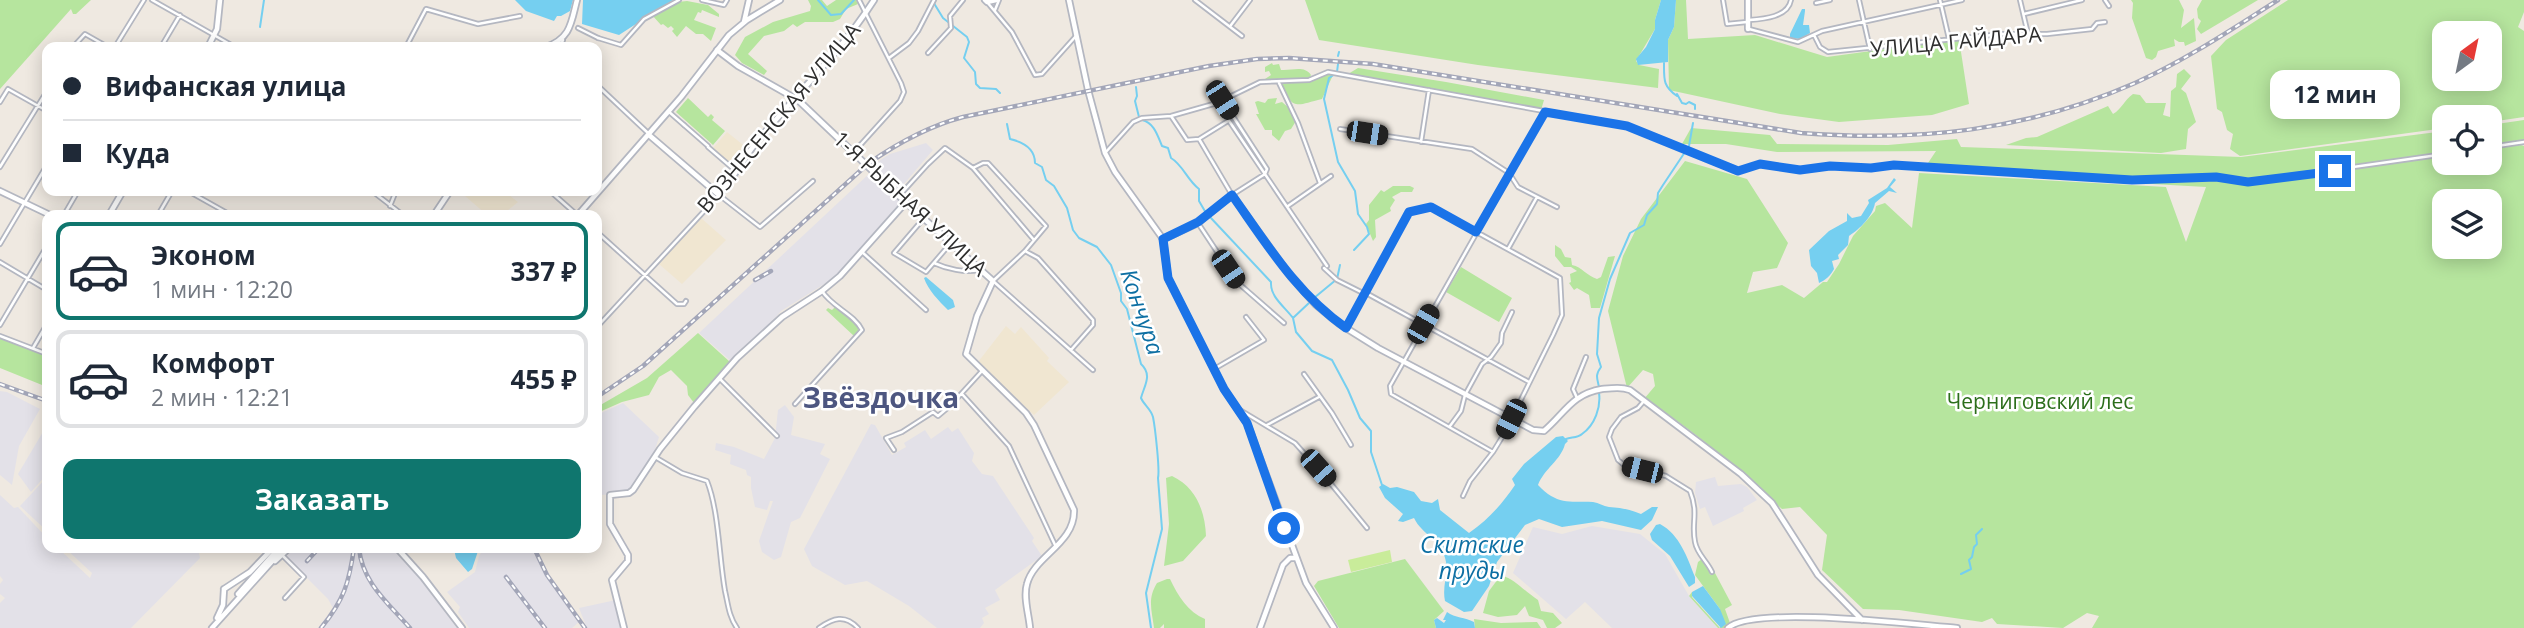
<!DOCTYPE html>
<html lang="ru">
<head>
<meta charset="utf-8">
<style>
  :root { --surface:#fff; --page:#f6f6f7; --text:#1f2937; --muted:#747a83; --line:#e0e1e3; --accent:#0f766e }
  body { margin:0; font-family:"Open Sans",sans-serif; background:var(--page); color:var(--text); height:100vh; display:flex; flex-direction:column; font-size:26px; white-space:nowrap }
  * { box-sizing:border-box; margin:0 }
  p { font-size:23px; color:var(--muted) }
  .icon { flex:none; width:38px; height:38px; fill:none; stroke:currentColor; stroke-width:2; stroke-linecap:round; stroke-linejoin:round }
  .map { position:relative; flex:1; overflow:hidden }
  .sheet { position:absolute; left:42px; top:210px; width:560px; height:343px; display:flex; flex-direction:column; background:var(--surface); border-radius:14px; box-shadow:0 4px 18px #0003 }
  .sheet>* { flex:none }
  .guide { position:absolute; left:42px; top:42px; width:560px; height:154px; border-radius:14px; box-shadow:0 4px 18px #0003; display:grid; align-content:center; height:154px; padding:0 21px; background:var(--surface) }
  .needle { width:46px; rotate:33deg }
  .buttons { position:absolute; left:2432px; top:21px; display:grid; gap:14px }
  .buttons a { display:grid; place-items:center; width:70px; height:70px; border-radius:14px; background:var(--surface); box-shadow:0 4px 18px #0003; font-size:35px }
  .end { position:absolute; width:32px; height:32px; margin:-16px; border:9px solid #1a73e8; background:#fff; box-shadow:0 0 0 4px #fff }
  .from { border-radius:50% }
  .bubble { position:absolute; height:49px; border-radius:14px; background:var(--surface); box-shadow:0 4px 18px #0003; font-size:23px; font-weight:700; line-height:49px; text-align:center }
  .car { position:absolute; width:21px; height:42px; margin:-21px -10px; border-radius:9px; box-shadow:0 0 5px 2px #0007; background:linear-gradient(#222 24%,#8ab4d8 0 40%,#222 0 76%,#8ab4d8 0 86%,#222 0) }
  .guide b { display:flex; align-items:center; gap:24px; height:66px; font-size:26px }
  .guide b+b { border-top:2px solid var(--line) }
  .guide i { width:18px; height:18px; background:var(--text) }
  ul { padding:12px 0 0; list-style:none }
  li { display:flex; align-items:center; gap:21px; height:98px; margin:0 14px 10px; padding:0 7px; border:4px solid var(--line); border-radius:14px }
  li div { flex:1 }
  li b { display:block; font-size:26px }
  li em { font-style:normal; font-weight:700 }
  li.active { border-color:var(--accent) }
  li>.icon { width:63px; height:63px; stroke-width:1.5 }
  .action { display:flex; gap:14px; margin-top:auto; padding:14px 21px }
  .action a { flex:1; height:80px; border-radius:14px; background:var(--accent); color:#fff; font-size:28px; font-weight:700; line-height:80px; text-align:center }
  .map>svg:first-child { display:block }
</style>
</head>
<body>
<div class="map">
<svg width="2524" height="628" viewBox="0 0 2524 628">
  <rect width="100%" height="100%" fill="#efe9e1"/>
  <path fill="#e3e1e8" d="M926,143L933,150L897,192L871,166L890,154Z
    M871,172L902,203L834,278L781,311L759,337L732,362L699,333Z
    M0,391L7,392L40,409L19,446L12,485L0,475Z
    M623,403L659,437L647,475L630,494L597,495V415Z
    M785,405L794,417L791,435L825,444L820,454L830,459L800,518L791,522L781,557L774,560L762,552L759,541L773,501H770L767,510L755,507L751,488V477L747,475L746,470L730,464L731,455L715,450L716,443L734,447L764,459L775,438L778,410Z
    M871,424L875,425L892,455L906,447L904,443L925,430L931,439L948,427L952,432L958,428L974,453L972,461L982,474L993,476L1034,538L1032,541L1042,556L995,590L1000,600L985,608L989,614L982,618L984,623L980,628H937L909,606L867,581L845,585L812,566L804,549Z
    M47,425V474L31,492L18,474Z
    M47,477V531L20,506Z
    M1715,477L1718,486L1741,484L1747,487L1757,500L1743,508L1744,511L1713,526L1705,507L1700,509L1695,493L1696,482Z
    M0,495L14,508L18,507L47,538V548H58L90,578L92,573L65,548H198L200,558L131,628H0V603L5,598L0,594V584L3,580L0,576Z
    M1592,526L1640,534L1665,554L1689,596L1718,628H1612L1585,602L1566,619L1513,573L1533,527L1562,534Z
    M294,548H393L420,578L457,628H318L333,608L328,599L286,557Z
    M484,548H531L548,579L579,622L572,628H469L458,612L460,607L447,592L475,572L479,556Z
    M616,600L620,628H587L579,608Z"/>
  <path fill="#f0e6d1" d="M727,132L747,148L734,166L713,148Z
    M471,191H504L518,202L502,215H487L465,196Z
    M701,218L726,240L682,284L659,264Z
    M1006,326L1015,334L1021,327L1049,358L1047,361L1069,382L1034,415L978,362Z"/>
  <path fill="#b6e59e" fill-rule="evenodd" d="M0,0H91L76,14H73L71,9L0,89Z
    M808,0H822L827,6L836,0H856L858,4L846,9L840,19L833,22H805L797,27L793,24L784,31L764,36L748,54L767,71L764,75L742,63L735,55L745,37L773,22L810,11L811,6Z
    M1305,0H1661L1655,20V29L1636,61L1639,65L1659,69L1658,88L1478,65L1319,40Z
    M1676,0H1686L1688,39L1755,35L1827,57L1959,39L1969,104L1932,115L1839,122L1780,114L1669,90L1668,40L1674,27Z
    M2131,0H2179L2184,10L2181,28L2194,18L2196,41L2185,46L2184,42H2179L2174,39L2175,46L2158,51L2156,57L2152,60L2146,58L2132,18L2133,3Z
    M2202,0H2258L2201,34L2197,29L2201,21L2198,18L2197,9Z
    M2288,0H2524V12L2518,27L2524,31V117L2490,122V117H2445V128L2240,156L2230,149L2233,134L2227,130L2222,112L2217,109L2211,56L2226,40ZM2490,33V79H2445V33Z
    M687,1L708,5L719,14V17L702,10L701,13L698,12L694,20L716,28L711,41L703,34H696L686,26L677,37L672,31L674,29L671,26L668,28L663,24L661,25L652,15L678,2Z
    M1272,63L1273,65L1279,64L1281,70C1292,71 1304,65 1311,75L1309,79L1262,81L1271,75L1269,71L1265,72V67Z
    M1358,68L1446,82L1544,100L1541,110L1348,74Z
    M2184,69L2191,76L2181,89L2186,93L2196,122L2188,129L2186,149L2161,153L2006,145L2026,138L2037,137L2108,106L2113,114C2122,109 2124,100 2133,94L2140,95L2146,103H2166L2163,115L2170,117L2171,91L2176,87L2177,74Z
    M1328,74L1333,75L1322,99C1296,105 1293,112 1281,83L1314,80Z
    M688,98L708,117L711,114L714,117L712,120L725,131L713,145L676,112Z
    M1277,98L1275,104L1282,102L1289,108L1296,121L1291,129L1285,131L1279,141L1272,135V130H1265L1256,114H1259L1255,102L1258,101L1265,103L1268,99Z
    M2524,120V145L2521,146H2524V628H2092L2099,616L2087,613L2063,628L1997,624L1992,618L1982,622L1899,610L1863,609L1822,570L1827,535L1800,507L1782,509C1738,470 1694,429 1644,399L1655,386L1653,374L1643,370L1627,388L1608,311L1623,256L1641,219L1685,161L1747,179L1788,243L1777,268L1753,272L1747,293L1782,285L1804,298L1823,282H1827L1839,264L1853,236L1875,211L1876,206L1885,203L1912,228L1919,173L2166,187L2186,242L2206,187L1939,172L1926,166L1936,151L1777,152L1726,144H1682L1691,128L1770,135L1777,144L1888,145L1957,139L1961,147L2241,157L2445,131V163H2490V125ZM2445,201H2490V247H2445Z
    M1393,186H1410L1414,188L1412,192H1401L1392,197L1395,200L1390,208L1391,211L1375,220L1376,237L1373,241L1366,224L1369,220V205L1381,190L1384,192Z
    M1555,245L1561,249L1565,257L1571,258L1572,265C1582,267 1587,276 1597,279L1601,277L1608,257L1615,256L1600,308H1591L1589,295L1577,288L1574,290L1569,283L1571,282L1570,274L1577,271L1571,267H1564L1555,256Z
    M1461,267L1512,298L1499,322L1446,292Z
    M835,307L858,326V332L854,336L826,310L828,308L832,310Z
    M698,333L730,362L694,403L688,395L687,386L671,370L659,377L649,395L622,402L597,413V407L647,378Z
    M0,336L47,353V387L0,368Z
    M1172,476C1196,487 1205,511 1206,536L1183,561L1164,566L1169,524L1166,478Z
    M1405,559L1444,611L1434,620L1436,628H1339L1314,586L1318,581Z
    M1702,559L1709,568L1710,575L1715,573L1732,605L1725,609L1730,623L1725,628H1718L1689,596L1692,592V597L1720,628V609L1695,575L1698,562Z
    M1501,575C1516,580 1524,591 1538,600L1541,611L1553,613L1562,623L1555,628H1547L1543,620L1529,616L1525,606L1517,615L1498,617L1483,613L1489,591Z
    M1167,579H1170C1178,596 1188,612 1205,619V628H1164V624L1160,628H1154C1152,611 1147,599 1157,583Z
    M1474,619L1501,623L1537,622L1541,628H1475Z"/>
  <path fill="#c9ec9a" d="M1390,550L1392,562L1351,572L1348,560Z"/>
  <path fill="#75cff0" d="M515,0H573L570,11L561,16H557L554,21L526,11Z
    M583,0H673L619,35L582,24Z
    M1661,0H1676L1674,27L1668,40V62L1638,65L1636,59L1646,47L1655,29V20Z
    M1802,9H1805V11L1803,25H1809L1810,33L1800,39L1790,38V34Z
    M1894,178L1896,180L1890,187L1897,193L1889,191L1875,203C1873,216 1860,229 1849,236L1848,245L1838,255L1839,259L1832,261L1834,269C1830,276 1826,280 1819,283L1817,273L1811,266L1809,250L1829,231L1847,221V213L1852,218L1861,216L1869,203L1868,200L1887,188Z
    M926,277L953,300L955,307L948,310C939,301 928,290 924,278Z
    M1563,436L1568,441L1565,444C1561,460 1544,469 1538,485C1557,505 1568,501 1593,502C1599,503 1603,506 1609,507C1621,508 1629,509 1641,514L1652,507H1658L1652,520L1641,530L1602,521L1562,527L1539,519L1525,525L1497,562L1489,586L1472,611L1464,612L1445,601C1442,587 1448,575 1446,562C1443,541 1422,535 1414,518L1403,522L1398,521L1403,514L1385,498L1379,487L1383,484L1390,488L1397,487L1414,492L1421,501L1432,503L1438,499L1440,510L1469,533C1489,519 1502,504 1515,485L1512,479L1524,464L1556,437Z
    M1660,524C1680,535 1687,557 1695,577V583L1689,587L1670,556L1652,540L1650,534L1656,525Z
    M456,548H479L472,569L468,572L456,558L454,549Z
    M1703,586L1720,609L1726,624L1721,628L1692,596V592Z
    M1447,612C1455,618 1465,617 1474,622L1475,628H1436L1434,620L1437,618L1444,623L1446,620H1443Z"/>
  <g fill="none" stroke-linecap="round" stroke-linejoin="round">
    <path stroke="#75cff0" stroke-width="2" d="M818,0L831,15L841,14L854,0
      M932,0L943,18L967,37L969,42L964,58L975,72L976,84L980,88L996,89L1000,93
      M260,27L264,0
      M1338,56L1339,52
      M1664,63C1664,80 1663,86 1677,96V94L1682,103L1686,104L1689,102L1695,105V109
      M1337,72L1338,64
      M1335,74L1329,78L1324,99L1338,162L1355,191L1358,214L1367,227L1369,234L1354,250
      M1136,87L1137,96L1135,101L1139,117
      M1142,120C1154,123 1157,134 1162,146L1168,148L1171,158C1183,165 1187,180 1199,189V201L1206,213
      M1007,124L1010,139C1023,142 1035,148 1035,163L1042,167L1046,180L1054,186L1067,208L1073,230L1079,238L1097,247L1111,265L1121,293V301L1127,309L1141,364C1153,375 1144,386 1141,398C1144,405 1151,409 1153,417C1155,427 1160,470 1158,478L1162,529L1146,593L1151,628
      M1210,217L1271,282C1270,297 1284,306 1293,318
      M1314,298L1337,279L1340,265
      M1310,302L1293,318L1296,332L1312,351L1332,360L1348,390L1360,418L1371,431V452L1382,485
      M1599,387C1597,378 1595,375 1601,367L1597,354L1599,318L1610,279L1630,233L1644,225L1647,215L1657,204L1658,193L1663,185L1689,146L1693,123
      M1566,439C1571,437 1578,438 1582,434C1595,425 1601,407 1599,393
      M1961,574L1971,569L1969,560L1972,557L1974,547L1977,544L1976,535L1982,529"/>
    <g stroke="#b4b7c1" stroke-width="6">
      <path id="pedestrian" d="M578,28L598,38
        M684,125L708,146
        M1324,268L1337,280L1365,294"/>
    </g>
    <g stroke="#b4b7c1" stroke-width="6">
      <path id="minor" d="M152,0L235,47
        M702,0L724,5L727,0
        M1195,0L1242,36
        M1723,0L1727,24L1747,22
        M1859,0L1870,49
        M1940,0L1949,39
        M2020,0L2028,34
        M2105,0L2109,6
        M987,2L1012,32L1035,75L1042,74L1076,36
        M1816,3L1830,0
        M995,10L999,0
        M2024,14L2082,0
        M1749,20C1764,19 1788,17 1791,0
        M1231,25L1250,0
        M1749,29L1798,42L1822,31L1962,0
        M1814,35L1820,47L1828,52L2002,34H2047L2092,29L2097,23L2105,22
        M598,38L621,45L644,19L679,0
        M73,47L85,34L108,47
        M115,47L144,0
        M161,47L180,15
        M406,47L426,9L478,24L520,16
        M560,47L563,40
        M928,53L951,28L950,16L963,0
        M889,58L909,43L918,31L934,0
        M1279,83L1298,123L1320,183
        M597,85L648,133
        M0,102L8,89L47,111
        M1217,103L1327,266
        M668,111L684,125
        M1171,116L1187,140L1199,139L1232,195L1265,174L1267,169L1223,101
        M1340,129L1472,149L1509,173L1518,187L1557,207
        M1199,139L1228,121
        M1421,142L1429,90
        M708,147L737,172
        M2490,147L2524,142
        M854,152L900,101L904,92L901,83L859,0
        M1105,153L1133,122L1142,118L1171,116L1217,103L1260,82L1309,80L1328,72L1627,126L1738,171L1760,164L1800,170L1830,166L1871,168L1894,165L2132,180L2216,177L2248,182L2445,154
        M0,167L47,91
        M973,168L983,163H988L1046,226L1025,251L993,281L1093,370
        M188,191L229,214
        M372,191L403,215
        M550,191L576,214
        M899,196L928,164L945,148L973,168L1034,240
        M390,206L396,191
        M1288,206L1331,176
        M64,215L78,191
        M158,215L172,191
        M924,218L894,253L926,272L950,244
        M1198,223L1237,282L1284,323
        M597,232L677,304H684L686,301
        M0,244L47,165
        M1508,249L1537,197
        M1025,251L1038,258L1093,320V325L1071,350
        M862,252L926,310
        M0,262L47,290
        M934,263C947,269 965,273 979,270
        M1366,293L1529,382
        M0,325L47,246
        M597,327L719,195L760,227L813,181
        M1346,328L1409,212L1431,207L1560,278L1562,315L1553,335L1504,434L1493,452L1470,481L1463,496
        M0,336L47,354
        M33,348L47,324
        M1214,369L1264,340L1246,317
        M1304,374L1332,413L1351,445
        M719,378L777,436
        M962,394L1009,446L1056,547
        M1577,398L1573,389L1586,357
        M1644,401L1638,408L1621,417L1612,429L1609,437L1618,460L1624,465L1666,476L1690,491C1699,514 1691,522 1695,542C1697,554 1707,561 1712,572
        M795,404L862,330C854,314 832,307 822,291
        M1240,410L1295,443L1327,479L1367,528
        M1267,425L1319,397
        M1450,426L1461,411L1465,395L1482,364L1491,357L1501,343L1502,333L1512,312
        M894,450L886,438L902,432L933,412L938,416L951,405L982,371
        M1493,452L1391,394L1390,386L1545,112
        M655,457L682,473L707,481C719,511 719,558 725,591C728,604 729,617 737,628
        M282,555L304,577L285,598
        M819,628C833,618 845,614 858,628"/>
    </g>
    <g stroke="#b4b7c1" stroke-width="8">
      <path id="tertiary" d="M985,0L987,2L996,0
        M1748,0V29
        M208,47L217,29L220,0
        M546,47C571,38 571,23 577,0
        M717,50L738,66L798,100L899,196L993,281L977,316L966,354L1026,413L1034,425L1074,510C1075,544 1034,556 1027,584C1023,597 1029,615 1030,628
        M649,135L719,195C734,178 744,156 760,138C798,93 842,50 874,0
        M109,215L123,191
        M434,215L450,191
        M1163,239L1198,223L1232,195L1291,277L1316,305L1338,323L1378,348L1533,430L1544,431C1565,413 1572,394 1602,389C1613,388 1621,387 1630,390L1741,474L1772,503L1818,575L1862,620
        M624,628L612,580L628,561V555L610,524V495L629,493L633,490L660,449L694,407L737,358L782,317L822,291L840,276L906,202
        M1728,628C1754,605 1916,625 1957,628"/>
    </g>
    <g stroke="#b4b7c1" stroke-width="8">
      <path id="secondary" d="M1069,0L1088,90L1105,153L1115,172L1163,239L1168,278L1224,389L1247,423L1306,583L1334,628
        M744,22L749,0
        M0,191L50,215
        M228,215H232
        M578,215L681,97L729,35L747,20L780,0
        M397,548L423,577L462,628
        M275,561L289,548
        M224,589L250,572L273,548
        M238,594L279,548
        M217,618L223,605L224,589
        M212,628L284,548
        M1260,628L1283,565L1290,558H1295"/>
    </g>
    <use href="#pedestrian" stroke="#fff" stroke-width="2.5"/>
    <use href="#minor" stroke="#fff" stroke-width="2.5"/>
    <use href="#tertiary" stroke="#fff" stroke-width="4.5"/>
    <use href="#secondary" stroke="#fff" stroke-width="4.5"/>
    <g stroke="#a3a6b8" stroke-width="4.5">
      <path id="rail" d="M755,280L771,271
        M0,384L47,401
        M597,397L643,366L869,163C898,143 929,126 963,117L1209,66L1257,59L1289,58L1373,64L1801,133C1919,142 2026,131 2135,83C2186,60 2232,29 2278,0
        M359,548C362,582 388,603 410,628
        M534,548L547,575L585,628
        M307,561L319,548
        M506,577L545,628
        M321,628C344,600 349,583 354,548"/>
    </g>
    <use href="#rail" stroke="#fff" stroke-width="2" stroke-dasharray="5" stroke-linecap="butt"/>
  </g>
  <g fill="none" stroke-linecap="round" stroke-linejoin="round">
    <path stroke="#1a73e8" stroke-width="9" d="M1284,528L1247,423L1224,389L1168,278L1163,239L1198,222L1232,195C1266,243 1297,294 1346,328L1409,212L1431,207L1476,232L1545,112L1627,126L1738,171L1760,164L1800,170L1830,166L1871,168L1894,165L2132,180L2216,177L2248,182L2335,171"/>
  </g>
  <g text-anchor="middle" stroke-width="5" stroke-linejoin="round" paint-order="stroke">
    <g font-size="21" fill="#2e2e2e" stroke="#fff">
      <text transform="translate(1956 42) rotate(-5)" y="7">УЛИЦА ГАЙДАРА</text>
      <text transform="translate(779 118) rotate(-50)" y="7">ВОЗНЕСЕНСКАЯ УЛИЦА</text>
      <text transform="translate(910 204) rotate(43)" y="7">1-Я РЫБНАЯ УЛИЦА</text>
    </g>
    <g font-size="21" fill="#2c6e1b" stroke="#fff">
      <text x="2040" y="409">Черниговский лес</text>
    </g>
    <g font-size="23" font-style="italic" fill="#0d6fa3" stroke="#fff">
      <text transform="translate(1142 312) rotate(71)" y="8">Кончура</text>
      <text x="1472" y="553">Скитские<tspan x="1472" dy="26">пруды</tspan></text>
    </g>
    <g font-size="28" font-weight="bold" fill="#4d5680" stroke="#fff">
      <text x="881" y="408">Звёздочка</text>
    </g>
  </g>
</svg>
<div class="buttons">
<a><svg class="needle" viewBox="-14 -14 28 28"><path d="M0-13l5 13h-10z" fill="#e53935"/><path d="M0 13l5-13h-10z" fill="#747a83"/></svg></a>
<a><svg class="icon" aria-label="locate" viewBox="0 0 24 24"><circle cx="12" cy="12" r="6"/><path d="M12 2v4M12 18v4M2 12h4M18 12h4"/></svg></a>
<a><svg class="icon" aria-label="layers" viewBox="0 0 24 24"><path d="M12 4l9 5-9 5-9-5zM3 14l9 5 9-5"/></svg></a>
</div>
<i class="end from" style="left:1284px;top:528px"></i>
<i class="end" style="left:2335px;top:171px"></i>
<div class="bubble" style="left:2270px;top:70px;width:130px">12 мин</div>
<i class="car" style="left:1222px;top:100px;rotate:147deg"></i>
<i class="car" style="left:1367px;top:133px;rotate:99deg"></i>
<i class="car" style="left:1228px;top:269px;rotate:146deg"></i>
<i class="car" style="left:1423px;top:324px;rotate:30deg"></i>
<i class="car" style="left:1511px;top:419px;rotate:206deg"></i>
<i class="car" style="left:1318px;top:468px;rotate:138deg"></i>
<i class="car" style="left:1642px;top:470px;rotate:284deg"></i>
<div class="guide">
<b><i class="from"></i>Вифанская улица</b>
<b><i></i>Куда</b>
</div>
<section class="sheet">
<ul>
<li class="active"><svg class="icon" aria-label="car" viewBox="0 0 24 24"><path d="M5 17H2v-5l4-1 3-4h7l3 4 3 1v5h-3M9 17h6M6 11h13"/><circle cx="7" cy="17" r="2"/><circle cx="17" cy="17" r="2"/></svg><div><b>Эконом</b><p>1 мин · 12:20</p></div><em>337 ₽</em></li>
<li><svg class="icon" aria-label="car" viewBox="0 0 24 24"><path d="M5 17H2v-5l4-1 3-4h7l3 4 3 1v5h-3M9 17h6M6 11h13"/><circle cx="7" cy="17" r="2"/><circle cx="17" cy="17" r="2"/></svg><div><b>Комфорт</b><p>2 мин · 12:21</p></div><em>455 ₽</em></li>
</ul>
<div class="action"><a>Заказать</a></div>
</section>
</div>
</body>
</html>
